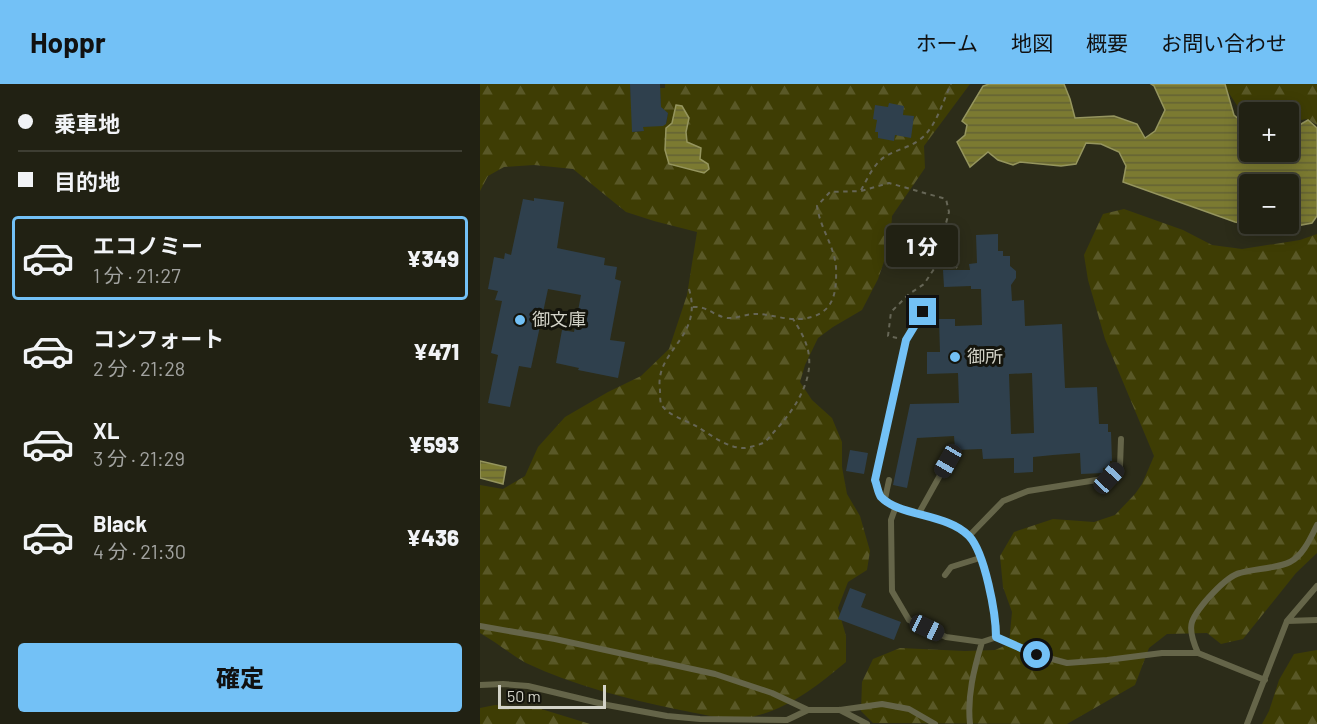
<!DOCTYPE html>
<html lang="ja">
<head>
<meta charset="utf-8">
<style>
  :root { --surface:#212113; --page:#2d2e21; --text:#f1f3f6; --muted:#a2a3a0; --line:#3e3e33; --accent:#73c1f6 }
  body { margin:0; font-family:Barlow,"Noto Sans JP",sans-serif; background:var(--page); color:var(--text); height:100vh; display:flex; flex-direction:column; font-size:22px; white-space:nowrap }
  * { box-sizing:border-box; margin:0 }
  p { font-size:20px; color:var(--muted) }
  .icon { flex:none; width:33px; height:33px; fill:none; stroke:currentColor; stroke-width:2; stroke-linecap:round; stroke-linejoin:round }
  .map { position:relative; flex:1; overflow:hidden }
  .details { display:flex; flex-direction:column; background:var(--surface); width:480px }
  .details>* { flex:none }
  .guide { display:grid; align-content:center; height:132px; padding:0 18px; background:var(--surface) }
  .buttons { position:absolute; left:759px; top:18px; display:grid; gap:12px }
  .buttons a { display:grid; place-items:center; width:60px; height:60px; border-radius:6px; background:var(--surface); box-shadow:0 3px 15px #0003,0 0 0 2px var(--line); font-size:30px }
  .scale { position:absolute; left:18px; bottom:15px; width:108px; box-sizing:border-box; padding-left:6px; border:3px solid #d3d3c8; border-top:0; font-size:16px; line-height:21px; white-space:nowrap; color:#d3d3c8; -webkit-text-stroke:4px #14140c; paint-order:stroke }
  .end { position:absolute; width:27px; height:27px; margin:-14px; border:8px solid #73c1f6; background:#111; box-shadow:0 0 0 3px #111 }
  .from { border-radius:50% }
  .bubble { position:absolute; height:42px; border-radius:6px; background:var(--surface); box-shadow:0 3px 15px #0003,0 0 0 2px var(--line); font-size:20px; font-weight:800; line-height:42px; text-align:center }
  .car { position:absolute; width:18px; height:36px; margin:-18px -9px; border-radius:8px; box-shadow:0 0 4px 2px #0007; background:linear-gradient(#222 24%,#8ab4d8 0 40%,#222 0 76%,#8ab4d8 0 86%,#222 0) }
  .guide b { display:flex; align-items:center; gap:21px; height:57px; font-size:22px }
  .guide b+b { border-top:2px solid var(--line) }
  .guide i { width:15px; height:15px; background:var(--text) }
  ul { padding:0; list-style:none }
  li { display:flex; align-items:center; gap:18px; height:84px; margin:0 12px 9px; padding:0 6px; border:3px solid transparent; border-radius:6px }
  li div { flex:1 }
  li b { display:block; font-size:22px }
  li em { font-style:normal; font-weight:800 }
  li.active { border-color:var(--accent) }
  li>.icon { width:54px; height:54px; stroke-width:1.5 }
  .button { display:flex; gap:12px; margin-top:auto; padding:12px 18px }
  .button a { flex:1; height:69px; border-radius:6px; background:var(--accent); color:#111; font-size:24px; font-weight:800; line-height:69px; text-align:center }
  header { display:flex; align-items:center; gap:36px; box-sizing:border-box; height:84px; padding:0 30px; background:var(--accent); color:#111 }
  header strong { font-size:28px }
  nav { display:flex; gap:33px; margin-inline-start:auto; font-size:21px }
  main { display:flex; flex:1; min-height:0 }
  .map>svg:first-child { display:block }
</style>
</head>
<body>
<header>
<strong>Hoppr</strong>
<nav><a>ホーム</a><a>地図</a><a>概要</a><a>お問い合わせ</a></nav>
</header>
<main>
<section class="details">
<div class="guide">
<b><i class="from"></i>乗車地</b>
<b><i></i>目的地</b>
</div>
<ul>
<li class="active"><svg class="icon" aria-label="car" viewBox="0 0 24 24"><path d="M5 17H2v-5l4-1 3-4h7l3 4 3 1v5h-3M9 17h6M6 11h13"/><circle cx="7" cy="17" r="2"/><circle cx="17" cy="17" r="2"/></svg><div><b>エコノミー</b><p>1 分 · 21:27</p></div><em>¥349</em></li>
<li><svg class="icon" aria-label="car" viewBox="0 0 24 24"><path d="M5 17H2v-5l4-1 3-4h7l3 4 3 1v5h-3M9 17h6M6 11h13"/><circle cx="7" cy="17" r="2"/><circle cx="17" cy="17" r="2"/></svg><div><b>コンフォート</b><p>2 分 · 21:28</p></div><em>¥471</em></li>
<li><svg class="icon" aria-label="car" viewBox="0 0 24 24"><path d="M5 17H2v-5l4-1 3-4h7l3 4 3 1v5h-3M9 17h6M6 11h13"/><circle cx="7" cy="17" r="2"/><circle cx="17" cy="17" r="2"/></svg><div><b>XL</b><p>3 分 · 21:29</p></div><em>¥593</em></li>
<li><svg class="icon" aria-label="car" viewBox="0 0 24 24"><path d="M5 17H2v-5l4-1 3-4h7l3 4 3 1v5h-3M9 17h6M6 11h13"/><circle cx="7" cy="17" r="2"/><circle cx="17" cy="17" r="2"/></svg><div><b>Black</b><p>4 分 · 21:30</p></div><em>¥436</em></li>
</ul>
<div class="button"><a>確定</a></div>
</section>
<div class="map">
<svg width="837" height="640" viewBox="0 0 837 640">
  <defs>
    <pattern id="forest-firs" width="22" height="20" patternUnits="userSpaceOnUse" patternTransform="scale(1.5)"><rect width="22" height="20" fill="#3e3d04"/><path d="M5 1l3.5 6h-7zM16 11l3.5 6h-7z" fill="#595827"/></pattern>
    <pattern id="water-rules" width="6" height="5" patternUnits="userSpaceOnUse" patternTransform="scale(1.5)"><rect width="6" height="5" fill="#7b7a31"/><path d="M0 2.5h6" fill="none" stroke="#636235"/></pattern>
  </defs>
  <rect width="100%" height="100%" fill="#2c2c19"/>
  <path fill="url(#forest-firs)" d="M0,0H150L153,48L163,47V43L186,40L188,29L181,25L180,4H185V0H490L444,62L445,84L412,132L410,160L398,195L382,226L353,243L338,254L325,281L320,298L332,316L352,334L362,358V383L367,410L380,432L390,467L387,486L368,498L358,524L366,552V578C337,602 310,624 272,633C249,638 223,630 200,626C147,615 95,602 46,579C30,570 16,558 0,549V401L23,405L45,392L58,363L85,333L128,308L161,292L189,265L207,211L217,148L174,137L146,128L93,85L54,81L24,83L8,92L0,107Z
    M746,0H837V41L827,35L809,38L808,28H770L769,31L760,26L745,3Z
    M644,125L703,146L732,161L762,165L820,156L837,150V469L816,489L763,555L741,560L727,549L687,550L669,564L655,601L587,640L393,639L381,627L382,598L393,575L420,564L485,567L515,566L529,560L532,528L523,503L520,472L534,448L573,435L614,438L635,431L655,410L662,400L674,372L625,255L608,196L604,171L623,130Z
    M837,566V640H782L789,627L799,596L814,570Z
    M15,621L58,624L110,640H0V624Z"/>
  <path fill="url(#water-rules)" stroke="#95955e" stroke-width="1.5" fill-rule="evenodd" d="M509,0H584L590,15L595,34L634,32L657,40L665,54L675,47L685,26L674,2L671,0H745L754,31L769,44L770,68H808L809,47L828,36L837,44V132L832,139L796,146L755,138L643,98L646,82L639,68L621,60L606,59L596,80L581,82L540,78L533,81L518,76L508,68L490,83L477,58L485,51L487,41L482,37L503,2ZM808,100V140H770V100Z
    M196,21L202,22L209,34L206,48L207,58L221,64L220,75L228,80L229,85L224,89L189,80L185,66L186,44L192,39Z
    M0,377L26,383L23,400L0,394Z"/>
  <path fill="#2f404d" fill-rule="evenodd" d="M150,0H180L181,23L188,29L186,40L183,42L163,43L164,47L152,48Z
    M409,19L424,22L423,31L434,32L431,54L415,51L414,57L398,54V48H395L397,36L393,35L395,21L408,23Z
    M54,114L84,118L77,164L125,174L124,181L137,183L135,195L141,197L130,256L145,258L138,294L98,286L99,284L76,279L82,246L94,248L101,211L68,205L51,284L39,282L30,323L8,319L18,271L11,269L22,217L15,216L18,207L8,205L14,173L24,175L25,169L31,171L43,115L54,117Z
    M518,150V167H523V172H530V182L536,187V194L531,201L532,217L544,216L545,242L582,240L585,304L617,303L619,340H628V348H631L632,377H630V383L623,384V389L601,390L600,369L573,371L553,373V388L534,389V374L503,375L502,365L475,366L474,352L437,354L427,404L413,401L430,320L479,319L478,289L447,290V268H460L459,235H475V242L502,241L501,205H491V202L464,203L463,186H490L489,180L497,179L496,151ZM552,289L554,349L531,350L529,290Z
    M370,366L388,369L384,390L366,387Z
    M370,504L386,510L381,523L421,538L414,556L358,535Z"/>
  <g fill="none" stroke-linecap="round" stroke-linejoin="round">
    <path stroke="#666656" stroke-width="2" stroke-dasharray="4.5 4.5" stroke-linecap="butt" d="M381,106C388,94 394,79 406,72C418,65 432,63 443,53C457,40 463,17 471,0
      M460,176L471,178L477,184
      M209,205C224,254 174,266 180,306C180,310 180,316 181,320C187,331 205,336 216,342C230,350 248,365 265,364C270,363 279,361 283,359C287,357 290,352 293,349C311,330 332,301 329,273C328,259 320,246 313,235
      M213,223C228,222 234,232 247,234C256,235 268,229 279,230C292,231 307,236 320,235C353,232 357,212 356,183C354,161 340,144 337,122L350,108L381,107L409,99L466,115L469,128L461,158L460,176L444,200L429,210L411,228L408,252L417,254"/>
    <path stroke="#656549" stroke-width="6" d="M405,415L409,396
      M416,422L411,436L412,507L429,536L466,553L502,558L517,553C516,530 505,469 489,452C467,429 420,433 401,413C398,409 397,401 395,396L426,256L443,228
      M439,429L468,377
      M489,452L523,417L548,407L629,394L640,382L641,355
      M465,491L471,483L500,474
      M807,537L837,502
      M0,542L75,555L235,590L292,609L328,626H360L402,620L429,625L455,640
      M517,553L557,571L587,579L627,576L682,569H718L785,596
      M718,569C714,560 709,547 712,538C717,524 746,492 760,489C773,485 799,484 810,478C823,472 831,453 837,441
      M0,601L23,600L48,602L127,621L187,632L220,635L307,636L328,626
      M360,626L387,640
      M490,640C487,612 494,585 502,558
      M767,640L807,537L837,536"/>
  </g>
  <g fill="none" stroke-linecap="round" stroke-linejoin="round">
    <path stroke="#73c1f6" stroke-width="8" d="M443,228L426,256L395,396C397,401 398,409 401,413C420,433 467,429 489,452C505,469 516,530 516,553L557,571"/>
  </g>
  <g fill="#73c1f6" stroke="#14140c" stroke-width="2">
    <circle cx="40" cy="236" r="6"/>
    <circle cx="475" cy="273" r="6"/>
  </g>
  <g text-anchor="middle" stroke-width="6" stroke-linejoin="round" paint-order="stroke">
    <g font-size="18" fill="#d3d3c8" stroke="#14140c" text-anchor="start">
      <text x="52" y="242">御文庫</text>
      <text x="487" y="279">御所</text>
    </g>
  </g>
</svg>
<div class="buttons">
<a>+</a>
<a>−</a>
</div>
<div class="scale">50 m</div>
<i class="end from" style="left:557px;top:571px"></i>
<i class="end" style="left:443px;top:228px"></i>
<div class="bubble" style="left:406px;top:141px;width:72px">1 分</div>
<i class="car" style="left:468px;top:377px;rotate:210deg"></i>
<i class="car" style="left:629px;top:394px;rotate:43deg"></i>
<i class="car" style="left:447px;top:544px;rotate:115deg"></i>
</div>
</main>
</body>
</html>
